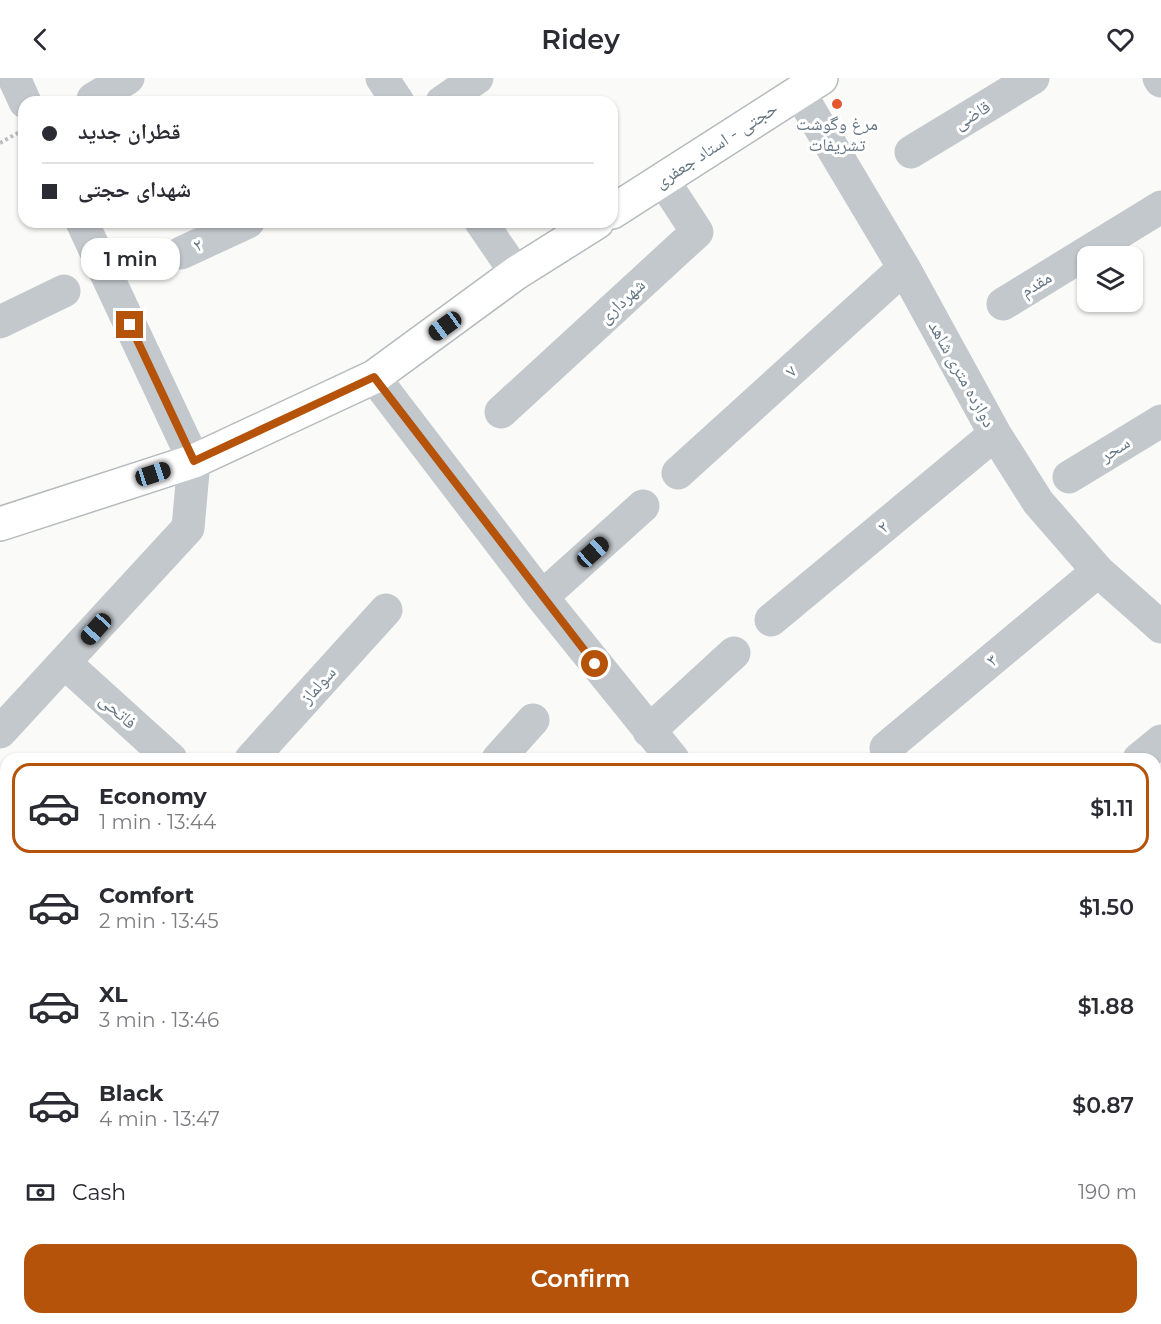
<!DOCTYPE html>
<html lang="en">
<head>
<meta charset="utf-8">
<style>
  :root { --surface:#fff; --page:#f7f7f7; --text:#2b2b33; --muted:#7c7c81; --line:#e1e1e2; --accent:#b45309 }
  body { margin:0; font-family:Montserrat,"Noto Naskh Arabic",sans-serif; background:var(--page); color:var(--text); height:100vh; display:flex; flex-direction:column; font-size:22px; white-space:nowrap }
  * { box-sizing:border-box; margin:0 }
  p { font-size:20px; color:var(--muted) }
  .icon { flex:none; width:33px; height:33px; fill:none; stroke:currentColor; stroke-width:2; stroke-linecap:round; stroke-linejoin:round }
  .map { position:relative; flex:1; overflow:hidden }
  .details { position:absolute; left:0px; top:675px; width:1161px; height:572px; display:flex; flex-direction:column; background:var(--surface); border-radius:18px 18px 0 0; box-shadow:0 2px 4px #0004 }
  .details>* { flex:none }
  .banner { position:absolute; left:18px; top:18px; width:600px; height:132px; border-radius:18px; box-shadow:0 2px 4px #0004; display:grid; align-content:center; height:132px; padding:0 24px; background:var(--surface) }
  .fabs { position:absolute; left:1077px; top:168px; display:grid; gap:12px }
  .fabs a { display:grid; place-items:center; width:66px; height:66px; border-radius:12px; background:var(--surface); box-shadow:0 2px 4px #0004; font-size:30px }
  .end { position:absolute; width:27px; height:27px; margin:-14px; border:8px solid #b45309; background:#fff; box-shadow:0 0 0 3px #fff }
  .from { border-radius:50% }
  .bubble { position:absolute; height:42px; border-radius:18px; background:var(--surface); box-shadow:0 2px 4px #0004; font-size:20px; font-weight:600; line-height:42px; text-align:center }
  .car { position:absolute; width:18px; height:36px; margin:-18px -9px; border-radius:8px; box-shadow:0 0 4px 2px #0007; background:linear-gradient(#222 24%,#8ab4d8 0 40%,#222 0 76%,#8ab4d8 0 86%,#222 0) }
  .banner b { display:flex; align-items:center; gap:21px; height:57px; font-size:22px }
  .banner b+b { border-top:2px solid var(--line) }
  .banner i { width:15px; height:15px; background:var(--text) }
  ul { padding:10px 0 0; list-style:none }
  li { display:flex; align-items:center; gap:18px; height:90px; margin:0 12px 9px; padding:0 12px; border:3px solid transparent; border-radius:18px }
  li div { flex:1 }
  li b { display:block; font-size:22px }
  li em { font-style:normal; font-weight:600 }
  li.selected { border-color:var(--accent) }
  li>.icon { width:54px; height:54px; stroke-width:1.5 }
  .pay { display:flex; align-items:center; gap:15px; height:66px; padding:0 24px; font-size:22px }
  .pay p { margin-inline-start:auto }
  .cta { display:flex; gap:12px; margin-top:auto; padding:12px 24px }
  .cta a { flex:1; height:69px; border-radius:18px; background:var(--accent); color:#fff; font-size:24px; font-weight:600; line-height:69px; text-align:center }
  header { display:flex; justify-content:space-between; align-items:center; height:78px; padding:0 24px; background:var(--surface); font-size:27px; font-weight:600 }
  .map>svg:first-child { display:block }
</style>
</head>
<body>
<header><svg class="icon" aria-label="back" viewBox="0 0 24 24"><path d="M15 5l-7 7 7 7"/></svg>Ridey<svg class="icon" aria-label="heart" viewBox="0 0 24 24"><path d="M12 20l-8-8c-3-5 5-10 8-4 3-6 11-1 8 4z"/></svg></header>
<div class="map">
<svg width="1161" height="1246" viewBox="0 0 1161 1246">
  <rect width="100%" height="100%" fill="#fafaf8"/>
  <path fill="#e8e9e9" d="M1158,838L1161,842V1036L1155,1038V840Z"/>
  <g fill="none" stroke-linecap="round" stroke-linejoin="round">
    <g stroke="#b5babe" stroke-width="36">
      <path id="major" d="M612,134L821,0
        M0,446L194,383L374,299L516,195L597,144"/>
    </g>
    <path stroke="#bbbfc2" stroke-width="4" stroke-dasharray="3 3" stroke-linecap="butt" d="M0,65L23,52"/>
    <path stroke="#c3c8cc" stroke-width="33" d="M14,0L25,24
      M382,0L398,24
      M1159,0L1161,3
      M799,14L904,190L995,356L1038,424L1098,493L1161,549
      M93,21L128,0
      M442,24L477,0
      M911,74L1033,0
      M481,144L516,195
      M181,175L248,144
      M1003,226L1161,129
      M0,244L64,213
      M374,299L542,519L673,681
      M501,334L697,154L663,102
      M678,395L904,190
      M1069,399L1161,343
      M542,519L643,428
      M771,542L995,356
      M65,585L171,681
      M649,653L734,575
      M0,654L188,450L194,383L82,144
      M886,670L1098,493
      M251,681L386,532
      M498,681L533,642
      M1139,681L1161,663
      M1155,817L1161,812
      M0,1033L6,1038
      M1155,1067L1161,1064
      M0,1099L6,1092
      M1155,1235L1161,1242
      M234,1240L240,1246
      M810,1240L816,1246
      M91,1246L96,1240
      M466,1246L471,1240
      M702,1246L707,1240
      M869,1246L876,1240"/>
    <use href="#major" stroke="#fff" stroke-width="33"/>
  </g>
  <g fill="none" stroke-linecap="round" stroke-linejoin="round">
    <path stroke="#b45309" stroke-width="8" d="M130,247L194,383L374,299L595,586"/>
  </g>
  <circle fill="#e4572e" stroke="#fff" stroke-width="2" cx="837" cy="26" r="6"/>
  <g text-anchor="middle" stroke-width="6" stroke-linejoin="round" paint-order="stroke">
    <g font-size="18" fill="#657683" stroke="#fff">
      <text transform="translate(972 37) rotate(-31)" y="6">قاضی</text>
      <text transform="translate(716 67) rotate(-33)" y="6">حجتی - استاد جعفری</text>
      <text transform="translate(198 167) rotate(-25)" y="6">۲</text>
      <text transform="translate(1036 206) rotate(-31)" y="6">مقدم</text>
      <text transform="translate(622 223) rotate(-43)" y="6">شهرداری</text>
      <text transform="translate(791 293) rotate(-42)" y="6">۷</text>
      <text transform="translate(962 296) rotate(61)" y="6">دوازده متری شاهد</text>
      <text transform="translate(1115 371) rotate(-32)" y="6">سحر</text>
      <text transform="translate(883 449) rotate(-40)" y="6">۲</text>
      <text transform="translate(992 582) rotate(-40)" y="6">۳</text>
      <text transform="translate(318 607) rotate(-48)" y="6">سولماز</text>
      <text transform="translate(118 633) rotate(42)" y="6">فاتحی</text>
    </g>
    <g font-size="18" fill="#657683" stroke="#fff">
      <text x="837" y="52">مرغ وگوشت<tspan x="837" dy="21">تشریفات</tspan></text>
    </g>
  </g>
</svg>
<div class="fabs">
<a><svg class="icon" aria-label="layers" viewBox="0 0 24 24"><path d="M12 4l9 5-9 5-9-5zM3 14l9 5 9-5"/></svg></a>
</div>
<i class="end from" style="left:595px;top:586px"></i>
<i class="end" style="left:130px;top:247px"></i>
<div class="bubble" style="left:81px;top:160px;width:99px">1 min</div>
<i class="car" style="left:445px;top:248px;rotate:234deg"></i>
<i class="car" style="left:153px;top:396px;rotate:72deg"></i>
<i class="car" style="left:593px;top:474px;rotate:48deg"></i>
<i class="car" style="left:96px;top:551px;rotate:222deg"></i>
<div class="banner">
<b><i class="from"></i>قطران جدید</b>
<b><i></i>شهدای حجتی</b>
</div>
<section class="details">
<ul>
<li class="selected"><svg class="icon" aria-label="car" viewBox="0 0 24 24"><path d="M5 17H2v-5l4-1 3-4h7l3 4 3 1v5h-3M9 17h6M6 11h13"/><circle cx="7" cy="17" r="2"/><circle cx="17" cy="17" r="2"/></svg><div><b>Economy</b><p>1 min · 13:44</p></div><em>$1.11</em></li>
<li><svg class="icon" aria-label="car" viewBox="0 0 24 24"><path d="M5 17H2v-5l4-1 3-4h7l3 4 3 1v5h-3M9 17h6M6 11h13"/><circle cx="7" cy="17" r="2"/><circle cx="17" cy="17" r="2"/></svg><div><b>Comfort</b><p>2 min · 13:45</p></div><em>$1.50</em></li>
<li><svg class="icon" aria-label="car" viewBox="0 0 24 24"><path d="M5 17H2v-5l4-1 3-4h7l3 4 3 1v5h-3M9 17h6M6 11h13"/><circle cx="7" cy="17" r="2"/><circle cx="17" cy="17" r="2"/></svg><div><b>XL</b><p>3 min · 13:46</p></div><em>$1.88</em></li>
<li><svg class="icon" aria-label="car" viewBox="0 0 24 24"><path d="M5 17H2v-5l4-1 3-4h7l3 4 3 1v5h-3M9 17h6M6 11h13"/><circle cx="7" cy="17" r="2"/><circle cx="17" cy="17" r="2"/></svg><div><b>Black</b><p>4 min · 13:47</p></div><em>$0.87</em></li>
</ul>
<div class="pay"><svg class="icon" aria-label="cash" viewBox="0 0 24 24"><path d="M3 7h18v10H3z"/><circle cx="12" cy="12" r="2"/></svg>Cash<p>190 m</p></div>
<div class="cta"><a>Confirm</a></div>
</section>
</div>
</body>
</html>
